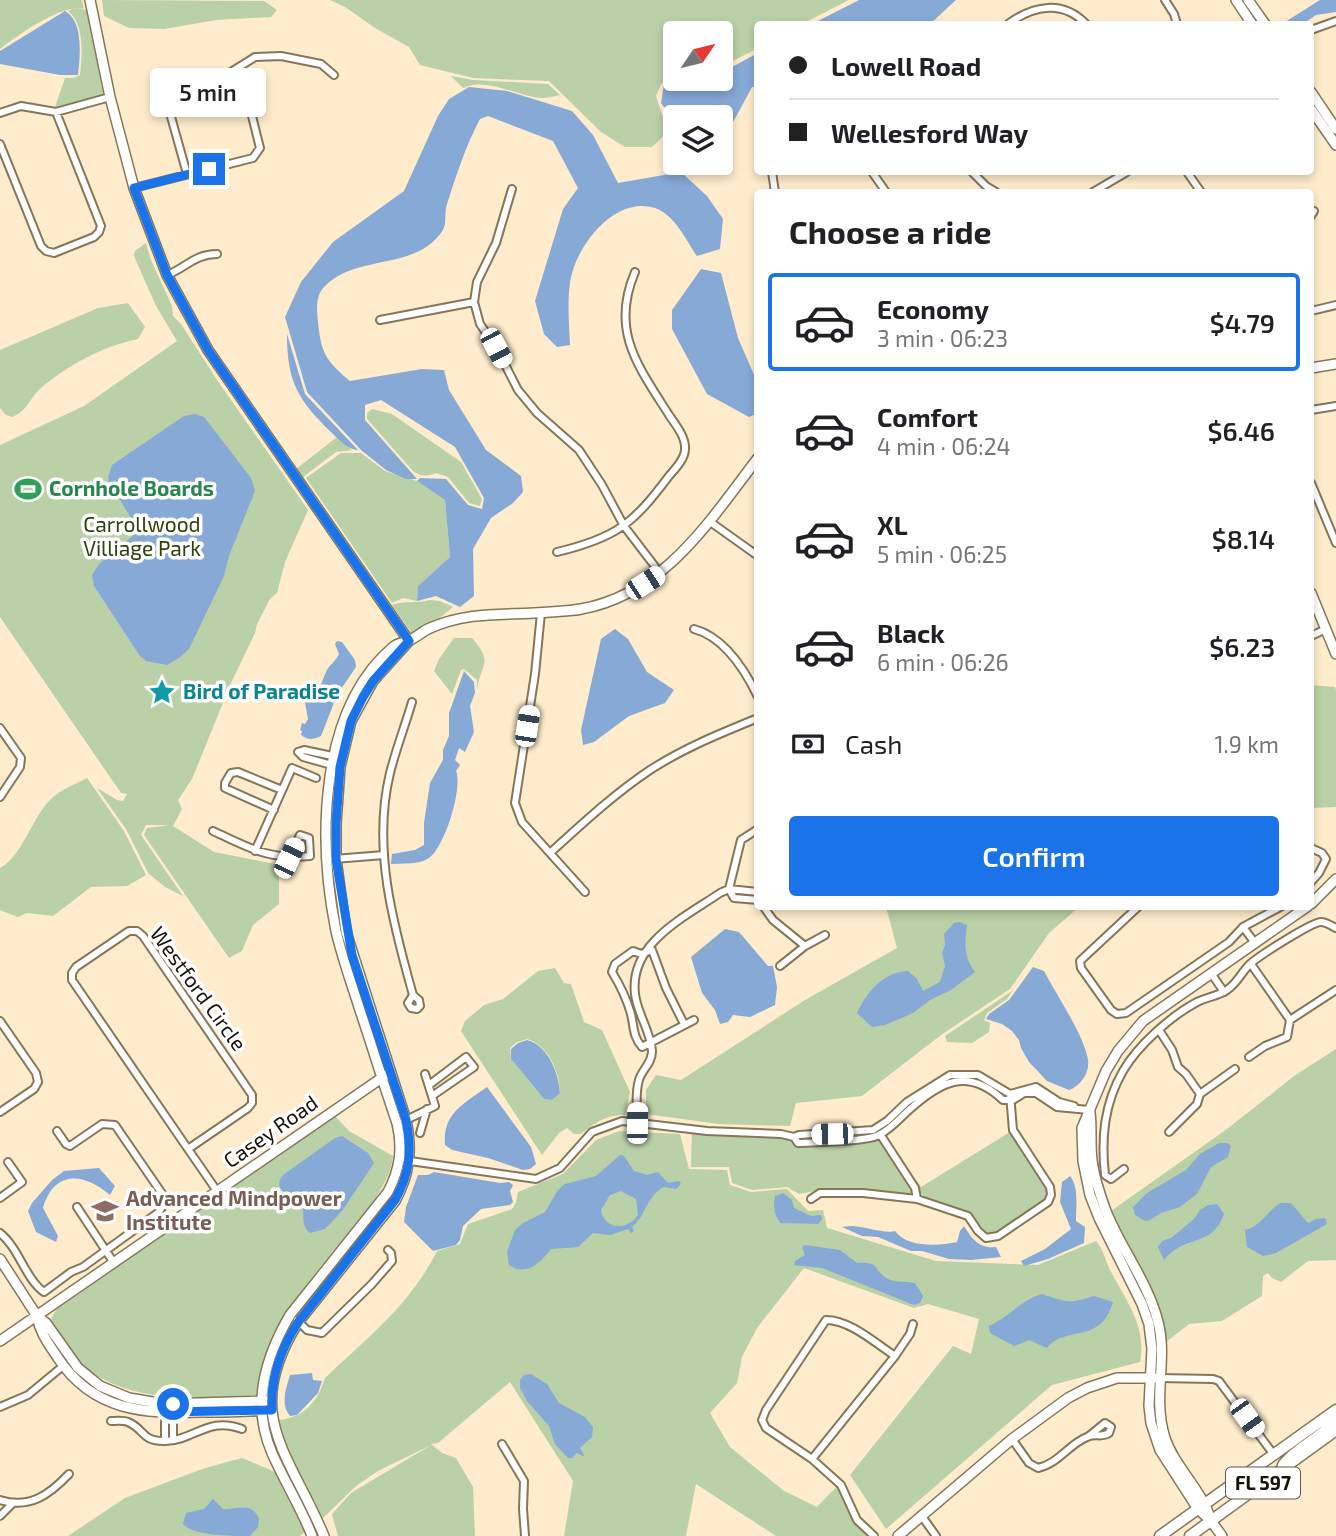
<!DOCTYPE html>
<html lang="en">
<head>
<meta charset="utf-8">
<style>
  :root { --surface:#fff; --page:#f2f2f2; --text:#202124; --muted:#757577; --line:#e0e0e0; --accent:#1a73e8 }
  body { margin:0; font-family:"Exo 2",sans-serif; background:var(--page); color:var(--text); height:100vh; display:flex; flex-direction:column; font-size:26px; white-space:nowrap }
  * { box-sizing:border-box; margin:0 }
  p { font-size:23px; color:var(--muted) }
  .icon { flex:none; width:38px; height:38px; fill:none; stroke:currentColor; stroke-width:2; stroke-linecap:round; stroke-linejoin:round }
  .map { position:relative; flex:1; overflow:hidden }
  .details { position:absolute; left:754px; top:189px; width:560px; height:721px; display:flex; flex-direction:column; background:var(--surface); border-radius:7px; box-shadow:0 4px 10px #0003 }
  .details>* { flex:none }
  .guide { position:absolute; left:754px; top:21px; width:560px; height:154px; border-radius:7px; box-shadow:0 4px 10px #0003; display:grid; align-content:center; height:154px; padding:0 35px; background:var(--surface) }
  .needle { width:46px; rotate:55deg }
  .controls { position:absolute; left:663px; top:21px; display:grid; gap:14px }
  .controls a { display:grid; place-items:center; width:70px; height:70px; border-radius:7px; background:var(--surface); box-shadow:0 4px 10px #0003; font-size:35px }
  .end { position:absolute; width:32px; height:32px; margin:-16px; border:9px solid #1a73e8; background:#fff; box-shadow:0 0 0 4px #fff }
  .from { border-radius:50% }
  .bubble { position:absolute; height:49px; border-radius:7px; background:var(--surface); box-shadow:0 4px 10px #0003; font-size:23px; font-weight:600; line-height:49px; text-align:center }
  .car { position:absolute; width:21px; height:42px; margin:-21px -10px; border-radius:9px; box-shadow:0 0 5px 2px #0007; background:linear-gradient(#fff 24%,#345 0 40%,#fff 0 76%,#345 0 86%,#fff 0) }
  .guide b { display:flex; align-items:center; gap:24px; height:66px; font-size:26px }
  .guide b+b { border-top:2px solid var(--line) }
  .guide i { width:18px; height:18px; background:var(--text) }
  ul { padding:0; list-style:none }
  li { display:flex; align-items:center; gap:21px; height:98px; margin:0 14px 10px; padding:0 21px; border:4px solid transparent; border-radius:7px }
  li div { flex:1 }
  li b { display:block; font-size:26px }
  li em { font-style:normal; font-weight:600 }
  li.on { border-color:var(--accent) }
  li>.icon { width:63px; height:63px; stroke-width:1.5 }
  h2 { padding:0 35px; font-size:32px; line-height:84px }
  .pay { display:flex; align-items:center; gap:18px; height:77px; padding:0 35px; font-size:26px }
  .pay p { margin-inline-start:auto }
  .button { display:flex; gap:14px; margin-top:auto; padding:14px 35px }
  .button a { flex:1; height:80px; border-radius:7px; background:var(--accent); color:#fff; font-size:28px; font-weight:600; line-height:80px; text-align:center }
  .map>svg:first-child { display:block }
</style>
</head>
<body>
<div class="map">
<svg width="1336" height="1536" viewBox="0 0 1336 1536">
  <rect width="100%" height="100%" fill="#feeccc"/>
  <path fill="#bad0a7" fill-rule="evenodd" d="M0,0H82L84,9C63,3 18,35 0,49Z
    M102,0L264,1L277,10L271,17L216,20L164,29L129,28L104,16Z
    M330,0H849L802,24H758V48L721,67V33H676L675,75L661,84L656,96L668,132L652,147H625L601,132L549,81L473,78L420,65L409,47L375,28L345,7Z
    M75,8L87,10L103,93L98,97L61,107H55L65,78H74L80,75C82,56 85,24 68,11Z
    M451,76L473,80L548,84L560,95C554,96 548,98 542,98C522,98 485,76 463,88Z
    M146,243L151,260L172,306L173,316L181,324L217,380L308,510L285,562L277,593L270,599L257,624L255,633L231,683L192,779L178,800L182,809L173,826L214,852L275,864L279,872V904L253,925L242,951L229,958L144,835L147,828L170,825H146L141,835L183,896L165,887L148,873L126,829L97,788L117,800L123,801L127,794L121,793L0,617V445L84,406L177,341L156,306L134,256L135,251Z
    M128,303L145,327L138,339C103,346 69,365 42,387C29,398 29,410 12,417L6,415L0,408V350L98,308Z
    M372,409L392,414L461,462L482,499L480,506L469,503L448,477L436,473C428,477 420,476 413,471L367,419V413Z
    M337,437L352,450L336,452L303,477L334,523L296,469Z
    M341,453H361L385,471L417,481L445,500L450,557L418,586L417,601L403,598L392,603L306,478Z
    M430,600L440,601L453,607L431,625L413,635L392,605C405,600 416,604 430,600Z
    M454,638H472C494,663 481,663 477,690V680L464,669L461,670L452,694L434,671L439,659Z
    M1311,685L1335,687L1336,690V807L1311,808Z
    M87,778L124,831L146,875L127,886L91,887L53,916L27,913L18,917L0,910V868C23,856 33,814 53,797C62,789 76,784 87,778Z
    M886,907H1079L1049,933L1010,989L941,1035L862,1096L796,1103L790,1126L719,1124L646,1114V1090L656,1075L681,1080L805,1000L897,948Z
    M555,968L564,983L571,984L584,1022L602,1030L630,1092L625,1115C608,1114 594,1123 581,1134H574L567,1128L559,1133L542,1155L461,1031L465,1021L484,1005L503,999L538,971ZM527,1039C548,1044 560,1073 560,1093L552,1100L544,1099L511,1059L510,1048L517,1042Z
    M1025,972L1007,999L987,1013L984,1020L990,1023L989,1032L972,1043L947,1042L945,1036L1012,991Z
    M1336,1049V1260L1308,1261L1281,1282L1272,1278L1268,1273L1263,1276L1262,1296L1222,1321L1189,1324L1166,1342C1156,1295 1133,1254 1111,1211L1227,1129L1294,1076Z
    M335,1116L349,1131L393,1156C390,1185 368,1207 351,1229C311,1279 264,1329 256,1395C190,1398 110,1407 67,1347C60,1338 53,1330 51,1319L56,1310Z
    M619,1131L680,1134L689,1169L727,1170L730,1185L751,1192L787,1189L808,1211L823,1210L827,1228L936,1261L1038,1265L1096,1241C1104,1250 1105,1260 1110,1270C1126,1300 1147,1327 1140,1362L1052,1385L886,1529L850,1475L953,1346L971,1354L979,1319L928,1304L914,1308L804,1268L757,1328L742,1357L737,1383L710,1413L730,1447L784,1491L817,1507L838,1485L853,1519L868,1536H776L696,1484L686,1536H564L573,1481L510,1382L438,1443L431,1444L442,1453L456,1458L473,1487L475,1536H338L332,1514L351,1493L431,1445L378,1471L356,1486L321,1520L283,1445L279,1420C304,1418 318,1401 325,1378C367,1338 410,1305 437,1251L460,1244L468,1224L512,1209L516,1203L518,1192L563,1174L596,1140Z
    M692,1132L737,1136L781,1137L792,1140L798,1146L830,1145L879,1138L913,1195L863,1190H820L799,1194L787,1187L752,1190L732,1183L729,1167H691Z
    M1010,1132L1047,1188L1046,1201L997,1234L987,1235L970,1213L920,1196L917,1186L885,1135L921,1187Z
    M242,1458L275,1472L306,1531L300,1536H68L125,1498L205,1468Z"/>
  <path fill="#87a9d6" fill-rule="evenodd" d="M859,0H956L930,24H812Z
    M1320,0H1336V12L1316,15L1303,24H1282Z
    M65,11C84,22 80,56 78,75H60L0,64V51Z
    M758,53V86L752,87L725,137L721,140V117H676L675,122L661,103L664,84L681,79L702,83L710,79H721V73Z
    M469,87L507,91L572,111L593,135L618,183L681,172L707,196L723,219L720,249L697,256C686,240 675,215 655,208C618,196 583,238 573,270C566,291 569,323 570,345L557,347L544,334L535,301L563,209L578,188L553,141L488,116L480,119C466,145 456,176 447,204C444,212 447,223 443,230C416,272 356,253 324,287C315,296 317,311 318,322C321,353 326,361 350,381L422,369L444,370L449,390L486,450L521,476L523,492L513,503L491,518L473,549L474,596L460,607L436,596L417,601L418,586L450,557L445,500L417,481L420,478L446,479L468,505L482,509L484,498L455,447L381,400L365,405V420L417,479H406L386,470L361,450L307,392L285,317L301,282L333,242L404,191L438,116L449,99Z
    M701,269L721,273L738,338L758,384V413L749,417L707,394L672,329V310Z
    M287,334L305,394L358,450C346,449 339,439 331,432C298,400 287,382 287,334Z
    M195,414L204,417L211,426L251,478L255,491L229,556L224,576L189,649L179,658L167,665L146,661L140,656L94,586L92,575L100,563L135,534L134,523L109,482L108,477L112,465L184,416Z
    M615,629L628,639L647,672L674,690L665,703L629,716L594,742L583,745L581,730L601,639Z
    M337,641L342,642L355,660L356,667L337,695L321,736C313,740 308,740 301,735L302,731L300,730L302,723L305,724L308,719L304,697L314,687H319C323,682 323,678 326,672C328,666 336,661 339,654L335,644Z
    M464,671L474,682L475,693L470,706L474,732L465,752L459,748L455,760L460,765L456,771C463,787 445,847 429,858C419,865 403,863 391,864L392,854L415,850L424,845V823L430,783L443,760V750L449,736V713Z
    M960,922L967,925C965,943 963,956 975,972L951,990L930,1000L913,1013L885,1025L872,1027L857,1013C867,992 883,972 908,971L917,979L923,991L940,982L945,966L942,953L945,945L944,934L954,923Z
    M725,929L739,932L768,966H773L777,987L775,1005L750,1017L733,1015L728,1022L720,1024L715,1010L702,993L691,957Z
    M1033,967L1044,971C1056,994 1085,1037 1088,1060C1090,1073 1080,1086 1069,1090L1047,1081L1029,1062L1021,1048L1019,1040L1012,1031L1002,1024L986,1019L989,1014L1009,1000Z
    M527,1040C548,1045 559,1074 560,1093L552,1100L544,1099L511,1059V1049L518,1043Z
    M487,1087L531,1147L536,1164L530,1169L523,1170L488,1158L452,1150L445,1145C442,1113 465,1103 487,1087Z
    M342,1136L368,1153L374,1163L342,1211L325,1229L310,1233C300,1226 304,1209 304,1198L301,1194L283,1192C278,1185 278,1182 283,1175L335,1138Z
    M1219,1143H1228L1231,1146L1228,1157L1211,1167L1197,1194L1180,1207L1161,1213L1150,1220L1145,1221L1135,1215L1133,1207L1147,1193L1186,1170L1200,1154Z
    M620,1155L624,1156L634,1171L647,1175L658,1172L668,1183L679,1181L681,1184L676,1189L664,1187C646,1196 646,1216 632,1227L634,1231L631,1233L628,1229L610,1235L593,1233L578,1247L551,1249C540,1263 526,1277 509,1265L507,1252L515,1230L523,1223L545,1212L558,1190L565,1184L596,1176ZM621,1191L636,1199L638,1215C627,1231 604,1230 601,1210L610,1195Z
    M99,1168L115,1186L110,1195C83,1172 54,1170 43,1208L58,1236L56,1242L36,1232L28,1211L32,1203L52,1180L64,1171Z
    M434,1172L500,1183L509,1182L513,1185L510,1191L513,1202L510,1205L481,1209L463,1226L460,1240L456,1245L433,1251L404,1222L406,1207L418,1175H428Z
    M1070,1176C1079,1187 1076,1207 1076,1221L1085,1227L1084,1243L1048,1259L1024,1266L1021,1261L1045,1249L1071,1229L1060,1202L1062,1182Z
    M783,1193L792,1200L794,1208L811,1216L821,1215L822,1220L818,1224L781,1223C774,1215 773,1207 775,1196Z
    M1281,1203H1291L1308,1223L1316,1219L1325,1218L1327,1224L1276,1253L1263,1256L1247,1247L1245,1230C1261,1227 1267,1210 1281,1203Z
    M1217,1204L1224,1214C1211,1249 1186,1233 1164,1260L1158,1247L1162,1241L1171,1238L1194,1219L1200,1210L1208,1205Z
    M851,1226C864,1226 884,1234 895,1231C907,1248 939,1246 957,1242L960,1231L964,1226C972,1239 979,1249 996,1247L1001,1257L971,1260L949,1259L922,1251H911L878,1237L862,1236L842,1227Z
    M804,1245L840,1250L857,1263C880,1261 873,1269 886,1278C893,1283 907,1281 915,1283L923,1296L920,1303L914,1305L822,1268L794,1265L795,1261L805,1255L802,1248Z
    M1042,1294C1070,1303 1067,1304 1094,1296L1113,1302C1100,1346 1066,1324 1047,1348L1029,1340L1014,1346L990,1333L989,1326C1009,1317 1021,1300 1042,1294Z
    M312,1373L313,1380L322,1381L318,1393L297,1415L290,1416C280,1404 286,1389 290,1375Z
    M531,1374L547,1384L559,1403L585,1417L593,1427L592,1437L580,1448L585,1457L577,1453L572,1458H568L555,1444L549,1426L527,1401L520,1388V1380L524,1375Z
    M213,1499L223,1509C237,1510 252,1501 259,1519L258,1527L250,1536C230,1536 193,1536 183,1524L186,1513L204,1509Z"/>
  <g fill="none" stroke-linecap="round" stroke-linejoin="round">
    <g stroke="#857659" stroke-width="10">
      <path id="street" d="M1165,0L1174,14L1177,24
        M1008,24C1034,5 1063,0 1086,24
        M1311,30L1336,21
        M0,113L21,106L56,112L110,97
        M0,144L41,246L46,251L54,253L94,237L99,232L101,226L56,112
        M772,172L775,192
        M872,172L886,192
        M972,172L986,186L996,192
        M1187,172L1201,192
        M187,174L161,81L170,79L177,87L226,75L255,57L281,56L321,64L334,75
        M134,188L253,158L260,148L240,68
        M512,189L496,243L477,282L474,302L480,324L496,347L518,390L537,413L579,450L602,485L624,526L660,573
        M1093,192L1127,172
        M1311,216L1314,211
        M167,275C187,267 195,254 217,254
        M1311,311L1336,305
        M380,320L474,302
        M1311,410L1336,406
        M1311,483L1336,543
        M709,521L758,556
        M557,552C616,538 633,524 669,476C675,469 685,459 685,449C686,437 675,424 669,415C638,366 610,331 635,272
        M541,613L535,674L515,803L522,822L585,892
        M694,629C724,637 745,670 758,697
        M1311,636L1326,629
        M412,702C405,726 396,749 390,773C372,847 393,924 413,995L419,1000L420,1006L417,1009L411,1008L408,1003L413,995
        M0,728L21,758L20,767L0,797
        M298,752L304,750L337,757
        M298,752L303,757L335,766
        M274,810L225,788V783L231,773L238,772L282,790
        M758,829L741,840L729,889L734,898L758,900
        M213,831C250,848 268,860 310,856L309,838L300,835L289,858
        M1311,848L1322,853L1326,859L1319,873L1311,882
        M255,851L292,768L316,778
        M550,853C582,824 614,794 650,770C684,748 721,733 758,718
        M334,859L384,855
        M763,906L773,920L805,946L825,935
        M1139,906L1080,961L1081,968L1111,1010L1117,1014L1126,1013L1229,942L1243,927L1282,906
        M1243,927L1255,943
        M129,931H137L143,936L252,1095V1103L248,1108L188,1149L72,980V973L76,967Z
        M1251,964L1290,1020
        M780,966L805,946
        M1211,973L1224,992
        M0,1021L36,1073L38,1082L34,1089L0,1112
        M684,1024L666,988L652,950L641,954L633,951L615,964L612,972C620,985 627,1000 631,1014C634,1027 633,1037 642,1047L694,1020
        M1159,1030L1172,1050L1178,1067L1186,1074L1200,1094
        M1249,1057L1265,1046L1287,1037L1290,1020L1336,990
        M429,1085L466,1057L474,1067L432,1096
        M406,1120L435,1106L425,1074
        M637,1123C637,1109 635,1092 639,1080C642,1069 652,1064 652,1051C651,1032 637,1013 635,994C629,943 685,917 720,893L729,889L758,892
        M1169,1132L1197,1104L1200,1094L1235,1069
        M420,1133L427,1109
        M880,1134L915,1188L917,1199
        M794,1137L799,1135L873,1130L887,1121L907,1102L950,1075H978L1010,1094L1036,1087L1059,1102L1074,1106
        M188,1149L217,1191
        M401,1157L410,1161L536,1179L560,1168L592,1132L622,1121L707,1131L781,1134L794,1137L798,1143C815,1142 865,1142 879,1135C891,1129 899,1119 909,1110C941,1081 968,1067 1003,1100H1013L1024,1093H1036L1057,1107L1089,1110
        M1124,1169L1111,1179L1105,1175C1101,1138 1104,1104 1123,1071C1138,1045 1171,1016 1197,1002C1207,997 1218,996 1227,990C1237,983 1240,975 1248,966C1255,958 1312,922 1321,922C1326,922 1332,926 1336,928
        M0,1198L22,1182L8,1162
        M811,1199L820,1193H863L917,1199L968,1216L978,1231L986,1238L998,1236L1048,1202L1051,1195L1050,1187L1013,1130L1010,1094
        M77,1207L114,1263
        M0,1233C19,1248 26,1280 44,1292L71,1272L83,1267L159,1212L164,1204L163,1195L115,1125L102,1124L70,1146L66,1144L57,1131
        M297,1320L307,1330L322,1333L372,1284L392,1261L391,1253L388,1250
        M1159,1378L1213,1379L1219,1381L1274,1455
        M0,1407L28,1395L63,1366
        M165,1408V1441
        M173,1410V1440
        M111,1421C115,1421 123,1420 128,1422C145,1429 141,1442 166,1441C195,1440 208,1416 242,1429
        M1012,1439L1029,1463L1038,1468C1058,1464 1069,1444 1087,1437C1095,1433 1102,1438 1109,1433L1111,1427L1105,1423L1089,1436
        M502,1444L524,1481L523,1509L525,1536
        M812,1459L895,1356L910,1334L913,1324
        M0,1500C30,1509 49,1495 69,1474
        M921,1515L936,1536
        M0,1516L12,1504
        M874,1536L857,1520L841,1485L812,1459L766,1428L762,1420L766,1410L826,1320C850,1320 875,1343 895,1356"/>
    </g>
    <g stroke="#857659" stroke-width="12">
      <path id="secondary" d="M90,0L110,97L134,188L167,275L208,350L409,641
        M1236,0L1252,24
        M1248,0L1265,24
        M1311,92L1336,129
        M1311,109L1336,145
        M1311,368L1336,364
        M1311,593L1336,654
        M1311,904L1336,879
        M1090,1112C1092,1128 1090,1144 1092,1160C1094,1177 1100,1195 1106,1211C1121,1249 1148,1282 1158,1322C1168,1360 1152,1397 1165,1438C1175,1468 1202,1489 1211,1521
        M0,1259L37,1316L46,1323L78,1368L100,1386L129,1398L164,1404L265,1401
        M37,1316C40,1333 48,1343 58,1358C93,1411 144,1414 201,1412C223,1412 244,1412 266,1410
        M0,1341L386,1075
        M312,1536C301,1507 284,1481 272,1453C251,1405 265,1358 290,1315L388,1192C400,1169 403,1148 397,1123C384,1085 372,1046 359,1007C351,982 342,957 336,931C318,842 318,711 393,647C399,642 405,643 412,639C418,636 423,631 430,628C472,610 506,616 550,612C560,611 571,611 581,609C665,594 710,520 758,458
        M324,1536C289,1452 240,1414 299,1321L395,1201C410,1174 412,1150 406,1120L346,932L336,859V824L340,767L351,721L373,681L409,641
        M898,1536L1012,1439L1068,1398L1087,1388L1117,1378H1154
        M1222,1536L1211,1521L1198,1509L1160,1450L1151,1423L1149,1406L1152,1349L1149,1324L1142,1304L1099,1218L1090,1195L1083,1161L1082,1128L1106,1071L1118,1051L1143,1021L1308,906"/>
    </g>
    <g stroke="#857659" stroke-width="13">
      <path id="primary" d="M1283,1465C1296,1447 1320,1439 1332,1423C1336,1418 1335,1417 1334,1412
        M1160,1536L1336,1410
        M1190,1536L1336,1430"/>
    </g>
    <use href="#street" stroke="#fff" stroke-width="6"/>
    <use href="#secondary" stroke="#fff" stroke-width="9"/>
    <use href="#primary" stroke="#fff" stroke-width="10"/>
  </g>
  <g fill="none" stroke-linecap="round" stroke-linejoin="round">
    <path stroke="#1a73e8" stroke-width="9" d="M173,1404H164L165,1412L272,1410C270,1377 281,1348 299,1321L395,1200C410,1174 412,1150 406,1120L352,955L336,859V824L340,767L351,721L363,697L373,681L409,641L208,350L167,275L134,188L209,169"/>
  </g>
  <defs>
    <g id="stadium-bare" transform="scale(2.1)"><path d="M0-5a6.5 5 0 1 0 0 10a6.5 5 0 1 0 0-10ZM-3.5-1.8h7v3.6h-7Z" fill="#2e9e5b" stroke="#fff" stroke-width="2.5" paint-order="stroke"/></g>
    <g id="sight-bare" transform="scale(2.1)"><path d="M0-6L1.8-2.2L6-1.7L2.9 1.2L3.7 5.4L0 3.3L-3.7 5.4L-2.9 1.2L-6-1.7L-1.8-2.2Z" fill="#0f9aa8" stroke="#fff" stroke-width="2.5" paint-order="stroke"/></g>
    <g id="school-bare" transform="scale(2.1)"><path d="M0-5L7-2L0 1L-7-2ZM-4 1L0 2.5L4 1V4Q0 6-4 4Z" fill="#8d6e63" stroke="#fff" stroke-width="2.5" paint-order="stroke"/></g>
  </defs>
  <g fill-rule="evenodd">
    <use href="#stadium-bare" x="28" y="489"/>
    <use href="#sight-bare" x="162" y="692"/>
    <use href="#school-bare" x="105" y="1211"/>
  </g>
  <g text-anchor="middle" stroke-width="7" stroke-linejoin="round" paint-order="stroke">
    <rect fill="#fff" stroke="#5d5851" stroke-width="2" x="1226" y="1467.5" width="74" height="31" rx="5"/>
    <g font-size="19" font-weight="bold" fill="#171106">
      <text x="1263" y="1490">FL 597</text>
    </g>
    <g font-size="21" font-weight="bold" fill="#27864d" stroke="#fff" text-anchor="start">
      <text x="49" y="496">Cornhole Boards</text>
    </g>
    <g font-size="21" fill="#2a420a" stroke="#fff">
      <text x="142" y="532">Carrollwood<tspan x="142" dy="24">Villiage Park</tspan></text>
    </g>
    <g font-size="21" font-weight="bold" fill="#0d838f" stroke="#fff" text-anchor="start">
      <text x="183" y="699">Bird of Paradise</text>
    </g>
    <g font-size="21" fill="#171106" stroke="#fff">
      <text transform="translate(198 989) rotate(54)" y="7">Westford Circle</text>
      <text transform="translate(271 1132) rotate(-35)" y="7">Casey Road</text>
    </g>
    <g font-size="21" font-weight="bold" fill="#785e54" stroke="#fff" text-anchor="start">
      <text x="126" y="1206">Advanced Mindpower<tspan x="126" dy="24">Institute</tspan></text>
    </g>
  </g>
</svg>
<div class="controls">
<a><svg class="needle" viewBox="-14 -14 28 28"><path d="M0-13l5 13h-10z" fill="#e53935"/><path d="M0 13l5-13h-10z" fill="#757577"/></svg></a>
<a><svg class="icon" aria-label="layers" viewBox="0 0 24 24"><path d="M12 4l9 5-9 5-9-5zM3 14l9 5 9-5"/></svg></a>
</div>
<i class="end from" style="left:173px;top:1404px"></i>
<i class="end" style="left:209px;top:169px"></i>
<div class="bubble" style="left:150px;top:68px;width:116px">5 min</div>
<i class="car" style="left:496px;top:348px;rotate:152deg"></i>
<i class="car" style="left:645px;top:583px;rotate:57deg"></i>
<i class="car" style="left:527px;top:726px;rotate:9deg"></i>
<i class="car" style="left:289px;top:858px;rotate:25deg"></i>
<i class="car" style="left:637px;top:1123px;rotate:1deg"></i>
<i class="car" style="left:832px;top:1134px;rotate:269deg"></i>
<i class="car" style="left:1247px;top:1418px;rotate:144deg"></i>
<div class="guide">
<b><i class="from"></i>Lowell Road</b>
<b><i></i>Wellesford Way</b>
</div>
<section class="details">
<h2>Choose a ride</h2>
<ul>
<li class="on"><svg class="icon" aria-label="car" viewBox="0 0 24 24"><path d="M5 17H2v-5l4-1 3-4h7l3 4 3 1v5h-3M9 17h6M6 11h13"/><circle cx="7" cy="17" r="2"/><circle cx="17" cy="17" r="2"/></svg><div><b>Economy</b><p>3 min · 06:23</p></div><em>$4.79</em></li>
<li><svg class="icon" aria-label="car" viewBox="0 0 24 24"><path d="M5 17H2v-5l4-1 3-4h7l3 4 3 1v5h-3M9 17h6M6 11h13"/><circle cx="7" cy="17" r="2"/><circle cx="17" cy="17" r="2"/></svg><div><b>Comfort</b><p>4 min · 06:24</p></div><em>$6.46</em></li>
<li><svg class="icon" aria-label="car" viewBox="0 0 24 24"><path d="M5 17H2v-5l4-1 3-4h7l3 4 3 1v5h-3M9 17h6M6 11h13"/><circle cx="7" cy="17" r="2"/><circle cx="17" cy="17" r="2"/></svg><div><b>XL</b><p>5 min · 06:25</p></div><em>$8.14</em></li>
<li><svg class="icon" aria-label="car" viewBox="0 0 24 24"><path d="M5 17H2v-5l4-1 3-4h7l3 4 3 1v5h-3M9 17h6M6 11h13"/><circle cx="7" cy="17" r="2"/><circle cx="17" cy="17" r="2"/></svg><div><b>Black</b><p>6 min · 06:26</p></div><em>$6.23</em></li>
</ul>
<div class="pay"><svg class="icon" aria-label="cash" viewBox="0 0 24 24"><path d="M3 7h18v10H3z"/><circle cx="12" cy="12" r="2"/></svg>Cash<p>1.9 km</p></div>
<div class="button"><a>Confirm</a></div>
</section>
</div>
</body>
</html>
